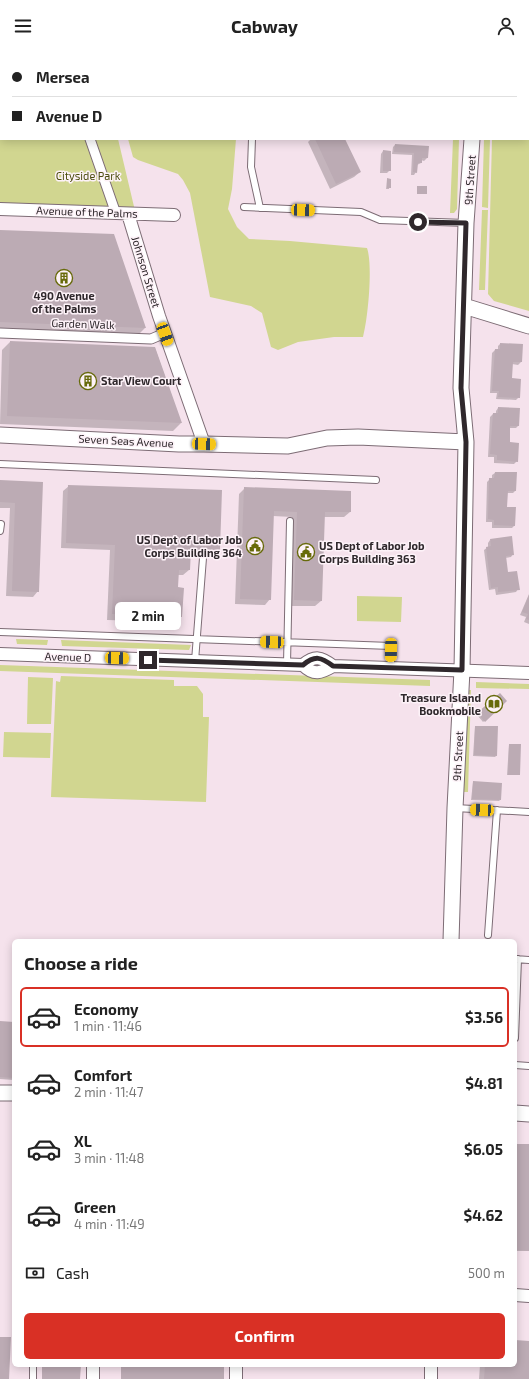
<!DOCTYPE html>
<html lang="en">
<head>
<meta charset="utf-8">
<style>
  :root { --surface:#fff; --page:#f2f2f2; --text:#222; --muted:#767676; --line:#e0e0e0; --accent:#d93025 }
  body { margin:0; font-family:"Exo 2",sans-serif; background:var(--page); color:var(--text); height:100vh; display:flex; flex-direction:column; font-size:15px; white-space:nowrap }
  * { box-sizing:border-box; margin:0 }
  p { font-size:13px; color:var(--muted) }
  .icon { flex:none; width:22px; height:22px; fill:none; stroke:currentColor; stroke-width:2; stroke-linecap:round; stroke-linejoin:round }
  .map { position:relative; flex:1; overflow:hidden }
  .sheet { position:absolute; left:12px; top:887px; width:505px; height:428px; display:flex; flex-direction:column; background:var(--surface); border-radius:6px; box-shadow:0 2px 10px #0003 }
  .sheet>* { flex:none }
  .top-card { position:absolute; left:0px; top:0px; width:529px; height:88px; box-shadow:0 2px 10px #0003; display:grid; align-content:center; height:88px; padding:0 12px; background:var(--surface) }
  .end { position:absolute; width:18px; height:18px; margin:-9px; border:5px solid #2f282c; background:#fff; box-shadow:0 0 0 2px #fff }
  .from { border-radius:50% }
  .bubble { position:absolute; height:28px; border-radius:6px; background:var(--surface); box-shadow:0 2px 10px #0003; font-size:13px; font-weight:700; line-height:28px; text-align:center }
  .car { position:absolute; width:12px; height:24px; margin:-12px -6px; border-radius:5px; box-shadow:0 0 3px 1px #0007; background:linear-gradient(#f5c518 24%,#345 0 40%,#f5c518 0 76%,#345 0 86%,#f5c518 0) }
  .top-card b { display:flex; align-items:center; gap:14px; height:38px; font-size:15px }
  .top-card b+b { border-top:1px solid var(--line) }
  .top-card i { width:10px; height:10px; background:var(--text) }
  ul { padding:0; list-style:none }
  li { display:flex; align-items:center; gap:12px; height:60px; margin:0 8px 6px; padding:0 4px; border:2px solid transparent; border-radius:6px }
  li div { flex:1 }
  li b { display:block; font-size:15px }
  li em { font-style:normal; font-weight:700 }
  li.selected { border-color:var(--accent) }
  li>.icon { width:36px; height:36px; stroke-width:1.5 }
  h2 { padding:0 12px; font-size:18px; line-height:48px }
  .pay { display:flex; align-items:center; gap:10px; height:44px; padding:0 12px; font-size:15px }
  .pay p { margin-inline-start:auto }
  .action { display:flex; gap:8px; margin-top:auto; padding:8px 12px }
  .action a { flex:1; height:46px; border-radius:6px; background:var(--accent); color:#fff; font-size:16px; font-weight:700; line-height:46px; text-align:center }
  header { display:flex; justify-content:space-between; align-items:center; height:52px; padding:0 12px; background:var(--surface); font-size:18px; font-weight:700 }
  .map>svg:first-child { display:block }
</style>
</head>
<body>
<header><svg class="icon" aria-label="menu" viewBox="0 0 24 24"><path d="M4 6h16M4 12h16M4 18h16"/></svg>Cabway<svg class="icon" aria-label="person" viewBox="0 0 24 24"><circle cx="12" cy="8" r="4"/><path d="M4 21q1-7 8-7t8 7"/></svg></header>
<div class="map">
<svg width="529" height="1327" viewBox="0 0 529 1327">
  <rect width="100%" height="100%" fill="#f5e2ec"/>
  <path fill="#d1d690" d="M0,27L1,87H118L136,163L0,154Z
    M528,44H529V259L494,249L488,242L492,87H528Z
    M128,87H236L232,137L228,157L237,175L249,187L290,189L367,196C373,213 368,267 363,285H334L298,290L278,298L271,295L262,261L251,254L210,245L190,141L183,128L178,122L138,108L133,105Z
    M453,87H459L457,157L454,161H450Z
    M484,87H490L488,156L482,155Z
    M482,158H488L485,238H479Z
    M357,544L402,545L401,570L357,569Z
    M16,587L48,588L47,593L17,592Z
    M61,588L191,593L189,598L62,594Z
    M0,613L430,628V634L0,619Z
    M61,624L174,628V634H197L203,642V665H209L206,750L51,745L56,629L60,630Z
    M28,625L53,626L51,672H27Z
    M476,630L529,632V637L476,636Z
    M468,638H471L468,740H463Z
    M4,680L51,681L50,706L3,705Z"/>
  <path fill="#de92bf" d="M0,0H529V11L528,1H1V11Z"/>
  <path fill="#0003" d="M311,87H344L360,120L354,125L330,137L308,90Z
    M395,93L427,106L424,109L421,108V111L417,113L416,120L414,123H411L412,103L392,102L393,95Z
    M383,99L390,118L387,121H380L381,102Z
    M387,127L390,128L389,137H386Z
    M0,179L113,183L145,276L137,284L0,278Z
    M10,290L155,296L181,371L173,379L0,372L2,298Z
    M500,292L521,310L518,313L512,312L511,327L519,345L516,348L496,347L497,341H490L492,301L495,298H498V294Z
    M498,356L518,374L516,376H509V391L517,409L514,412L494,411V405H488L490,365L493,362H496V359Z
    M495,421L516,438L513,441H507L506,456L514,474L512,476H492V470H486L487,430L490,427H492V423Z
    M0,429L42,431L38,539L33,545L6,544L10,456H0Z
    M69,434L219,497L213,503L189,502V518L183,523H178L177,536L181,565L176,570L107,568L110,498L61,496L63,439Z
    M245,436L350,460L344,465H324L321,549L315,554H289L292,465L273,464L270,547L265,553L235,552L239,442Z
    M490,488L513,502L511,505L505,506L507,521L518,537L516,540L496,543L495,537L489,538L484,498L488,495V491Z
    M529,542V572L524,570L526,565L520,563Z
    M322,611V616L313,617V612Z
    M500,642L506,649L483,670L477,663Z
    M475,675L496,704L495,705L473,704Z
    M509,693L519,722L518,723H507Z
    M473,730L500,748L499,749L471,748Z
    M0,970L14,971V1028L0,1027Z
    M515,1093H529V1199H515Z
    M515,1289L529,1290V1327H479L480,1313H515Z"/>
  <path fill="#bcabb4" d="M315,87H345L361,120L336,132Z
    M395,92L429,94L428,106H422V111H418L417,121L413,120L414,101L394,100Z
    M383,98L391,99V119H383Z
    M387,126L391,127V136H387Z
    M417,134H427V142H417Z
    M0,178L114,182L146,276L0,270Z
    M10,289L155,295L182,371L7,364Z
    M500,291L523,292L522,310H513L512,326L521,327L520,346L498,345L499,339H492L495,297H500Z
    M498,355L520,356L519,374H510V390L519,391L518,410L497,408V403L490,402L493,361H498Z
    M495,420H517L516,439H508L507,455H516L515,474L494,473V468L488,467L489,426H494Z
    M0,428L43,430L39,540L12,539L15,451L0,450Z
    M68,433L222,438L220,498L191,496L190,518H179L178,535L184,536L182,565L112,562L115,493L66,491Z
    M244,435L351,439V460H325L322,549L294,548L297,460L274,459L271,548L240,547Z
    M512,484L514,503L506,504L508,520L517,519L520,538L498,540V535L491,536L486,495L491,494L490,487Z
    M529,543V568L526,567L528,562L522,560Z
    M500,641L507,649L485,670L477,661Z
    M475,674H498L497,704L474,703Z
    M509,692H521L520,723H508Z
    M473,729L502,731L501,748L472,747Z
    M0,969L14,970V1026L0,1025Z
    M515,1092H529V1199L515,1198Z
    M0,1285H11L9,1327H0Z
    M515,1288L529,1289V1327H484L485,1313H515Z
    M42,1313H81L80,1327H42Z
    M121,1313H224V1327H121Z"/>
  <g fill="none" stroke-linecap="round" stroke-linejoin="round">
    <g stroke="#7d6c75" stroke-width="8">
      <path id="service" d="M252,87L251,115L260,156
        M244,155L361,160L380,168L466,171
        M0,412L376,428
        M0,479L1,472
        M0,580L391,594V616
        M195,609L203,506
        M287,612L290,469
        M455,756L529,760
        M488,883L497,758
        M515,907L529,908
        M515,986L518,907
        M515,1013L529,1014
        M33,1327V1313"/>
    </g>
    <g stroke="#7d6c75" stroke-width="11">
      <path id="pedestrian" d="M90,87L114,156
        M0,281L151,287L165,281"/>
    </g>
    <g stroke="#7d6c75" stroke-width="14">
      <path id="minor" d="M0,157L174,163
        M128,162L159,264L204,392
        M0,602L303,613C315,603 321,605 333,614L529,621
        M303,613C314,624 321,621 333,614
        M515,1243L529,1244
        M93,1327V1313
        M236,1327V1313
        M431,1327V1313"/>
    </g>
    <g stroke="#7d6c75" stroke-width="17">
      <path id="tertiary" d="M464,254L529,274
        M0,383L179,392H204L288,394L327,386L358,385L466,390
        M451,889L455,756L462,618L466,390L461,336L466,171L472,87
        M0,1041H14
        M515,1061L529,1062"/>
    </g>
    <use href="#service" stroke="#fff" stroke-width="6"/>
    <use href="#pedestrian" stroke="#fff" stroke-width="9"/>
    <use href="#minor" stroke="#fff" stroke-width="12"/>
    <use href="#tertiary" stroke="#fff" stroke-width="15"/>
  </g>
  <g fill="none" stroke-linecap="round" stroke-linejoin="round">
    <path stroke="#2f282c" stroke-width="5" d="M148,608L303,613C315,603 321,605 333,614L462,618L466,390L461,336L466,171L418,170"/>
  </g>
  <defs>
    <g id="building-ring" transform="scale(0.9)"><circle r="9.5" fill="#fdf2f8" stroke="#676a0a" stroke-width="1.5"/><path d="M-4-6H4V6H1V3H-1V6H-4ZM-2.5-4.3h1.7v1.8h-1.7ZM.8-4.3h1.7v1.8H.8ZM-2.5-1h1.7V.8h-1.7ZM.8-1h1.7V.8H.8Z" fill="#676a0a"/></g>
    <g id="civic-ring" transform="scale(0.9)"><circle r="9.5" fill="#fdf2f8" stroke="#676a0a" stroke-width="1.5"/><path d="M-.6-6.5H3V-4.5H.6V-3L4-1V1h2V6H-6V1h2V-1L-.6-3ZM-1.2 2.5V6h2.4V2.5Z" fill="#676a0a"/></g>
    <g id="library-ring" transform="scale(0.9)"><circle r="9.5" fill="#fdf2f8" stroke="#676a0a" stroke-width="1.5"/><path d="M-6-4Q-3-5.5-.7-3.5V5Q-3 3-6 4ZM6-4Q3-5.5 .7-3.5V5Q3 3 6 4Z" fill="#676a0a"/></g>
  </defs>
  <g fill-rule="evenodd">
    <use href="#building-ring" x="64" y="226"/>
    <use href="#building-ring" x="88" y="329"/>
    <use href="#civic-ring" x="255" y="494"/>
    <use href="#civic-ring" x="306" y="500"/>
    <use href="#library-ring" x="494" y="652"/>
  </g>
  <g text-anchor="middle" stroke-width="3" stroke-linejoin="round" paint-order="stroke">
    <g font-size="11" fill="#4b4d0e" stroke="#fdf2f8">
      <text x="88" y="128">Cityside Park</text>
    </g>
    <g font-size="11" fill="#2f282c" stroke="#fdf2f8">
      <text transform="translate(470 128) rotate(-86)" y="4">9th Street</text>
      <text transform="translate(87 160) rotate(2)" y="4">Avenue of the Palms</text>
      <text transform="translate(146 220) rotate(73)" y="4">Johnson Street</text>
      <text transform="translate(83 272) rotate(2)" y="4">Garden Walk</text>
      <text transform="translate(126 389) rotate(3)" y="4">Seven Seas Avenue</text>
      <text transform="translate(68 605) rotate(2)" y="4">Avenue D</text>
      <text transform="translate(458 704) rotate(-87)" y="4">9th Street</text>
    </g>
    <g font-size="11" font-weight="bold" fill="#2f282c" stroke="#fdf2f8" text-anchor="start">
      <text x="64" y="248" text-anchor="middle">490 Avenue<tspan x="64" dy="13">of the Palms</tspan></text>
      <text x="101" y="333">Star View Court</text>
      <text x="242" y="492" text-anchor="end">US Dept of Labor Job<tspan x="242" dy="13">Corps Building 364</tspan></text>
      <text x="319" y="498">US Dept of Labor Job<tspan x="319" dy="13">Corps Building 363</tspan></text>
      <text x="481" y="650" text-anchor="end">Treasure Island<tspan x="481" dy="13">Bookmobile</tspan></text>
    </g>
  </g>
</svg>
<i class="end from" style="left:418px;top:170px"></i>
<i class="end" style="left:148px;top:608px"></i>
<div class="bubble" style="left:115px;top:550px;width:66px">2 min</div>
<i class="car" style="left:303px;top:158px;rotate:92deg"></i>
<i class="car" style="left:165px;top:282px;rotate:160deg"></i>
<i class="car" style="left:204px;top:392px;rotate:92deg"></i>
<i class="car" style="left:272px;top:590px;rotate:272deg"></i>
<i class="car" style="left:391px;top:598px;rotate:181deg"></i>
<i class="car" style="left:117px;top:606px;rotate:92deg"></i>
<i class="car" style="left:482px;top:758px;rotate:273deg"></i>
<div class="top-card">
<b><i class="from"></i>Mersea</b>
<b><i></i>Avenue D</b>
</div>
<section class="sheet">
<h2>Choose a ride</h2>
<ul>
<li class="selected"><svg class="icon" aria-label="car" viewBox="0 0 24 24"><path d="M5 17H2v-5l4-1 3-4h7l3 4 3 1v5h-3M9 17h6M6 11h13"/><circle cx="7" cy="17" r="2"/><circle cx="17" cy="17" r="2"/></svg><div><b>Economy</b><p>1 min · 11:46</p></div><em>$3.56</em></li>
<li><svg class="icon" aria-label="car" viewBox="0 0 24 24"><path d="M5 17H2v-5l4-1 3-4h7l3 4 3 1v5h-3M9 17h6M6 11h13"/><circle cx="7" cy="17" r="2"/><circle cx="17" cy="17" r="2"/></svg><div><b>Comfort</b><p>2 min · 11:47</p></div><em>$4.81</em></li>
<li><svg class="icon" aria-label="car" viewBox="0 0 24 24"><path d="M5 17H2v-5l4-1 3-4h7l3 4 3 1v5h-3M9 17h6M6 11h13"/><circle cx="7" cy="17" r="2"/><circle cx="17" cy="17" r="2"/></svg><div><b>XL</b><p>3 min · 11:48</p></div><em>$6.05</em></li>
<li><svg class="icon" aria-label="car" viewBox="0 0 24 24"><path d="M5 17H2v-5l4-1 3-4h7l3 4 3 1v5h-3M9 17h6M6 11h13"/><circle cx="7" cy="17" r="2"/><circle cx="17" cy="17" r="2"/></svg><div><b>Green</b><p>4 min · 11:49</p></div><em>$4.62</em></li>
</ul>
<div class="pay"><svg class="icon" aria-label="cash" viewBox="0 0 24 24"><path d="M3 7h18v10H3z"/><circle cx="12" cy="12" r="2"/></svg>Cash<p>500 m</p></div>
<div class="action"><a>Confirm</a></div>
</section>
</div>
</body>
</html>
